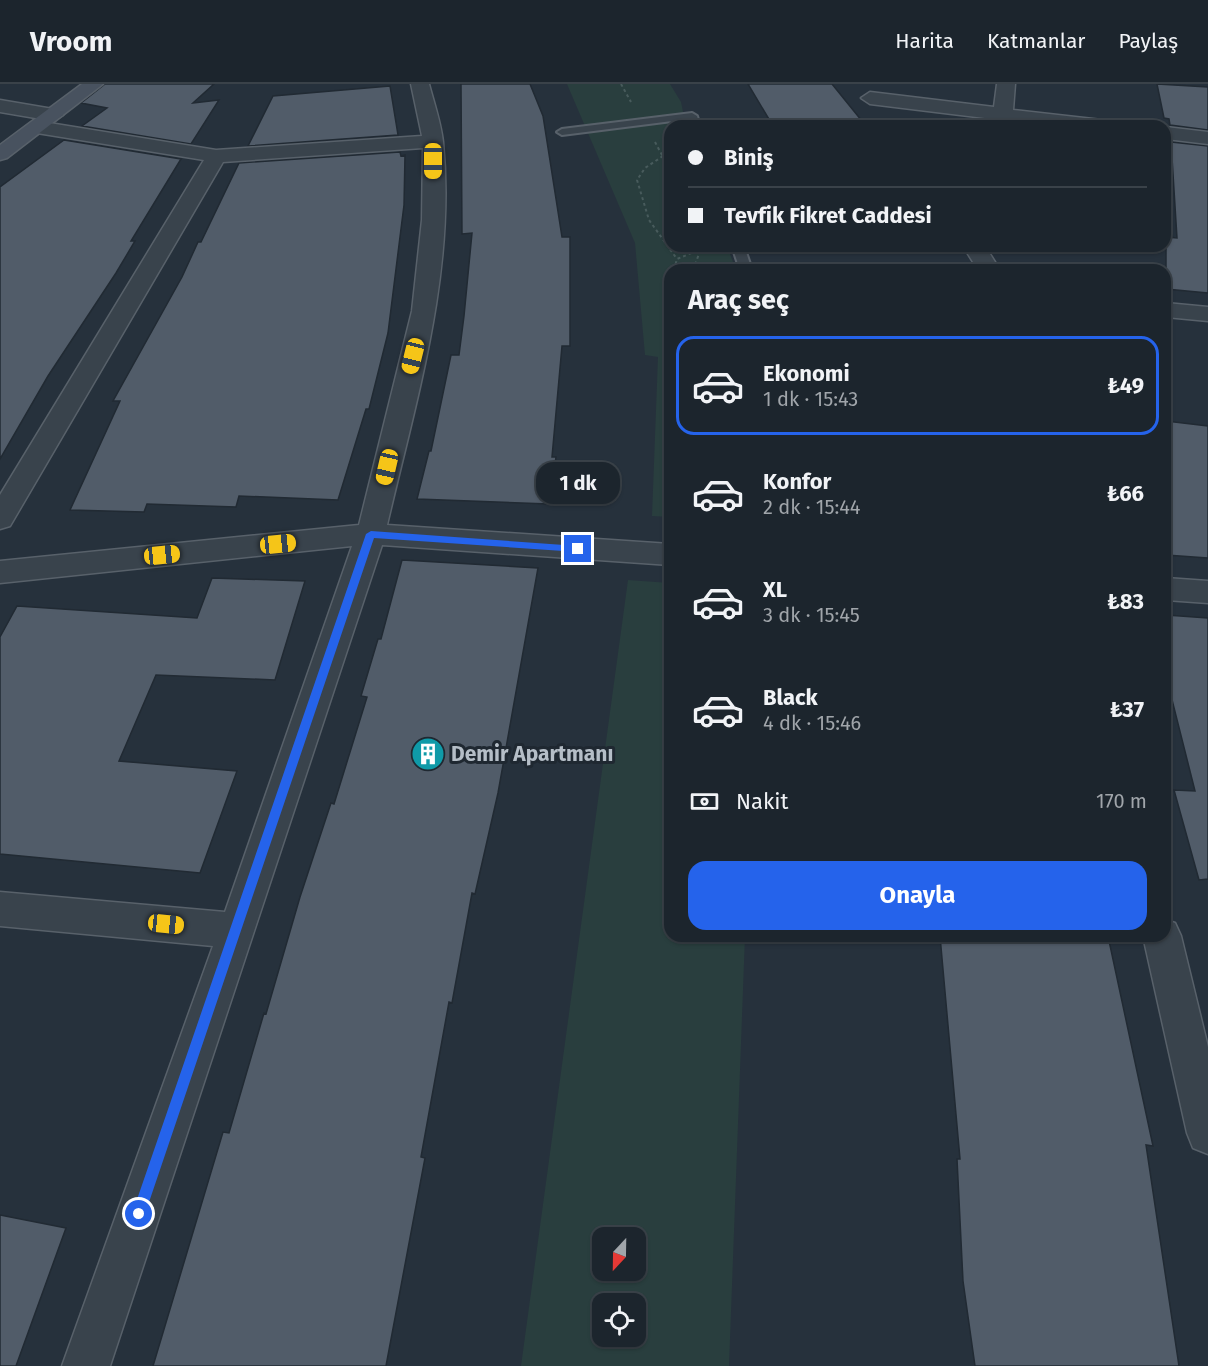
<!DOCTYPE html>
<html lang="tr">
<head>
<meta charset="utf-8">
<style>
  :root { --surface:#1c252d; --page:#293139; --text:#f1f3f6; --muted:#a0a5aa; --line:#3a4249; --accent:#2563eb }
  body { margin:0; font-family:"Fira Sans",sans-serif; background:var(--page); color:var(--text); height:100vh; display:flex; flex-direction:column; font-size:22px; white-space:nowrap }
  * { box-sizing:border-box; margin:0 }
  p { font-size:20px; color:var(--muted) }
  .icon { flex:none; width:33px; height:33px; fill:none; stroke:currentColor; stroke-width:2; stroke-linecap:round; stroke-linejoin:round }
  .map { position:relative; flex:1; overflow:hidden }
  .sheet { position:absolute; left:664px; top:180px; width:507px; height:678px; display:flex; flex-direction:column; background:var(--surface); border-radius:18px; box-shadow:0 2px 4px #0004,0 0 0 2px var(--line) }
  .sheet>* { flex:none }
  .top-card { position:absolute; left:664px; top:36px; width:507px; height:132px; border-radius:18px; box-shadow:0 2px 4px #0004,0 0 0 2px var(--line); display:grid; align-content:center; height:132px; padding:0 24px; background:var(--surface) }
  .needle { width:39px; rotate:202deg }
  .buttons { position:absolute; left:592px; top:1143px; display:grid; gap:12px }
  .buttons a { display:grid; place-items:center; width:54px; height:54px; border-radius:12px; background:var(--surface); box-shadow:0 2px 4px #0004,0 0 0 2px var(--line); font-size:30px }
  .end { position:absolute; width:27px; height:27px; margin:-14px; border:8px solid #2563eb; background:#fff; box-shadow:0 0 0 3px #fff }
  .from { border-radius:50% }
  .bubble { position:absolute; height:42px; border-radius:18px; background:var(--surface); box-shadow:0 2px 4px #0004,0 0 0 2px var(--line); font-size:20px; font-weight:700; line-height:42px; text-align:center }
  .car { position:absolute; width:18px; height:36px; margin:-18px -9px; border-radius:8px; box-shadow:0 0 4px 2px #0007; background:linear-gradient(#f5c518 24%,#345 0 40%,#f5c518 0 76%,#345 0 86%,#f5c518 0) }
  .top-card b { display:flex; align-items:center; gap:21px; height:57px; font-size:22px }
  .top-card b+b { border-top:2px solid var(--line) }
  .top-card i { width:15px; height:15px; background:var(--text) }
  ul { padding:0; list-style:none }
  li { display:flex; align-items:center; gap:18px; height:99px; margin:0 12px 9px; padding:0 12px; border:3px solid transparent; border-radius:18px }
  li div { flex:1 }
  li b { display:block; font-size:22px }
  li em { font-style:normal; font-weight:700 }
  li.active { border-color:var(--accent) }
  li>.icon { width:54px; height:54px; stroke-width:1.5 }
  h2 { padding:0 24px; font-size:27px; line-height:72px }
  .pay { display:flex; align-items:center; gap:15px; height:66px; padding:0 24px; font-size:22px }
  .pay p { margin-inline-start:auto }
  .cta { display:flex; gap:12px; margin-top:auto; padding:12px 24px }
  .cta a { flex:1; height:69px; border-radius:18px; background:var(--accent); color:#fff; font-size:24px; font-weight:700; line-height:69px; text-align:center }
  header { display:flex; align-items:center; gap:36px; box-sizing:border-box; height:84px; padding:0 30px; background:var(--surface); border-bottom:2px solid var(--line) }
  header strong { font-size:28px }
  nav { display:flex; gap:33px; margin-inline-start:auto; font-size:21px }
  .map>svg:first-child { display:block }
</style>
</head>
<body>
<header>
<strong>Vroom</strong>
<nav><a>Harita</a><a>Katmanlar</a><a>Paylaş</a></nav>
</header>
<div class="map">
<svg width="1208" height="1282" viewBox="0 0 1208 1282">
  <rect width="100%" height="100%" fill="#26313c"/>
  <path fill="#293e3e" fill-rule="evenodd" d="M567,0H670L681,18L686,42H670V162H727L736,186H670V433L652,432L658,273L645,271L635,159Z
    M628,496L670,499V852H745L729,1282H521ZM603,1154H636V1186H603ZM603,1220H636V1252H603Z"/>
  <path fill="#515c69" stroke="#212a33" stroke-width="1.5" d="M105,0H214L193,19L219,16L191,60L82,42L107,24L81,19Z
    M461,0H530L543,32L562,153H570V262H562L552,373H556L549,420L417,415L429,367H431L451,271H459L464,232L472,149L462,150Z
    M748,0H832L866,42H773Z
    M1157,0L1208,3V46L1170,41L1169,35L1164,34Z
    M390,2L398,51L248,62L273,12Z
    M64,56L181,75L131,157H135L116,189L48,292L0,375V103Z
    M1171,58L1208,62V209L1166,205V153L1177,154Z
    M400,68L401,72L405,71L404,121L388,249L369,325H366L338,416L239,412L236,423L147,420L144,428L70,426L120,317H113L182,193L198,158H201L239,79Z
    M1166,337L1208,342V474L1166,471Z
    M402,476L538,484L498,709L475,810L472,809L452,919L449,918L421,1073L425,1074L386,1282H153L223,1048L229,1049L264,929L266,930L300,813L331,719L334,720L367,613L361,612L378,555H381Z
    M212,494L305,497L275,596L156,591L119,677L237,687L200,789L0,770V553L17,522L197,534Z
    M1166,531L1208,534V795L1199,796L1174,706L1195,707L1166,592Z
    M940,852H1108L1153,1062L1146,1061L1179,1282H975L963,1197L957,1075H960Z
    M0,1131L66,1144L16,1282H0Z"/>
  <g fill="none" stroke-linecap="round" stroke-linejoin="round">
    <g stroke="#58616a" stroke-width="4">
      <path id="lane" d="M692,29L697,32L700,42H690L688,35L562,51L557,48L562,45Z
        M732,162H744L752,186H740Z"/>
    </g>
    <g stroke="#58616a" stroke-width="3">
      <path id="street" d="M411,0H429C434,19 441,39 443,58C456,187 416,316 387,441L670,460V481L382,461L110,1282H62L213,862L0,842V808L225,828L352,462L0,499V477L359,441L412,227L422,136L423,64L223,78L10,442L0,445V411L204,76L37,49L27,43L37,37L216,66L422,52Z
        M997,0H1015L1013,26L1102,36L1112,42H1054L1012,37V42H992L993,35L870,20L861,14L870,8L994,23Z
        M0,16L53,25L63,31L53,37L0,28Z
        M1166,43L1208,48V60L1166,55Z
        M963,162H985L1000,186H978Z
        M1166,219L1208,223V237L1166,233Z
        M1166,494L1208,497V519L1166,516Z
        M1166,836L1175,839L1181,852L1208,963V1070L1193,1064L1187,1049L1143,852H1166Z"/>
    </g>
    <g stroke="#58616a" stroke-width="3">
      <path id="secondary" d="M82,0H103L7,74L0,76V61Z"/>
    </g>
    <path stroke="#485b5c" stroke-width="2" stroke-dasharray="3 3" stroke-linecap="butt" d="M621,0L631,18
      M655,58L670,86
      M663,72L645,84L637,96L649,136L677,175
      M674,186L677,175L701,165
      M693,186L702,162"/>
    <use href="#lane" fill="#39434c" fill-rule="evenodd"/>
    <use href="#street" fill="#39434c" fill-rule="evenodd"/>
    <use href="#secondary" fill="#48525f" fill-rule="evenodd"/>
  </g>
  <path fill="#2563eb" d="M371,447L578,462L583,465L578,468L374,454L145,1130L139,1136L132,1130L366,450Z"/>
  <defs>
    <g id="building-disc" transform="scale(1.725)"><circle r="9.5" fill="#0f9aa8" stroke="#1f2831"/><path d="M-4-6H4V6H1V3H-1V6H-4ZM-2.5-4.3h1.7v1.8h-1.7ZM.8-4.3h1.7v1.8H.8ZM-2.5-1h1.7V.8h-1.7ZM.8-1h1.7V.8H.8Z" fill="#fff"/></g>
  </defs>
  <g fill-rule="evenodd">
    <use href="#building-disc" x="428" y="670"/>
  </g>
  <g text-anchor="middle" stroke-width="6" stroke-linejoin="round" paint-order="stroke">
    <g font-size="21" font-weight="bold" fill="#b5bec7" stroke="#1f2831" text-anchor="start">
      <text x="451" y="677">Demir Apartmanı</text>
    </g>
  </g>
</svg>
<div class="buttons">
<a><svg class="needle" viewBox="-14 -14 28 28"><path d="M0-13l5 13h-10z" fill="#e53935"/><path d="M0 13l5-13h-10z" fill="#a0a5aa"/></svg></a>
<a><svg class="icon" aria-label="locate" viewBox="0 0 24 24"><circle cx="12" cy="12" r="6"/><path d="M12 2v4M12 18v4M2 12h4M18 12h4"/></svg></a>
</div>
<i class="end from" style="left:139px;top:1130px"></i>
<i class="end" style="left:578px;top:465px"></i>
<div class="bubble" style="left:536px;top:378px;width:84px">1 dk</div>
<i class="car" style="left:433px;top:77px;rotate:180deg"></i>
<i class="car" style="left:413px;top:272px;rotate:194deg"></i>
<i class="car" style="left:387px;top:383px;rotate:193deg"></i>
<i class="car" style="left:278px;top:460px;rotate:84deg"></i>
<i class="car" style="left:162px;top:471px;rotate:84deg"></i>
<i class="car" style="left:166px;top:840px;rotate:96deg"></i>
<div class="top-card">
<b><i class="from"></i>Biniş</b>
<b><i></i>Tevfik Fikret Caddesi</b>
</div>
<section class="sheet">
<h2>Araç seç</h2>
<ul>
<li class="active"><svg class="icon" aria-label="car" viewBox="0 0 24 24"><path d="M5 17H2v-5l4-1 3-4h7l3 4 3 1v5h-3M9 17h6M6 11h13"/><circle cx="7" cy="17" r="2"/><circle cx="17" cy="17" r="2"/></svg><div><b>Ekonomi</b><p>1 dk · 15:43</p></div><em>₺49</em></li>
<li><svg class="icon" aria-label="car" viewBox="0 0 24 24"><path d="M5 17H2v-5l4-1 3-4h7l3 4 3 1v5h-3M9 17h6M6 11h13"/><circle cx="7" cy="17" r="2"/><circle cx="17" cy="17" r="2"/></svg><div><b>Konfor</b><p>2 dk · 15:44</p></div><em>₺66</em></li>
<li><svg class="icon" aria-label="car" viewBox="0 0 24 24"><path d="M5 17H2v-5l4-1 3-4h7l3 4 3 1v5h-3M9 17h6M6 11h13"/><circle cx="7" cy="17" r="2"/><circle cx="17" cy="17" r="2"/></svg><div><b>XL</b><p>3 dk · 15:45</p></div><em>₺83</em></li>
<li><svg class="icon" aria-label="car" viewBox="0 0 24 24"><path d="M5 17H2v-5l4-1 3-4h7l3 4 3 1v5h-3M9 17h6M6 11h13"/><circle cx="7" cy="17" r="2"/><circle cx="17" cy="17" r="2"/></svg><div><b>Black</b><p>4 dk · 15:46</p></div><em>₺37</em></li>
</ul>
<div class="pay"><svg class="icon" aria-label="cash" viewBox="0 0 24 24"><path d="M3 7h18v10H3z"/><circle cx="12" cy="12" r="2"/></svg>Nakit<p>170 m</p></div>
<div class="cta"><a>Onayla</a></div>
</section>
</div>
</body>
</html>
